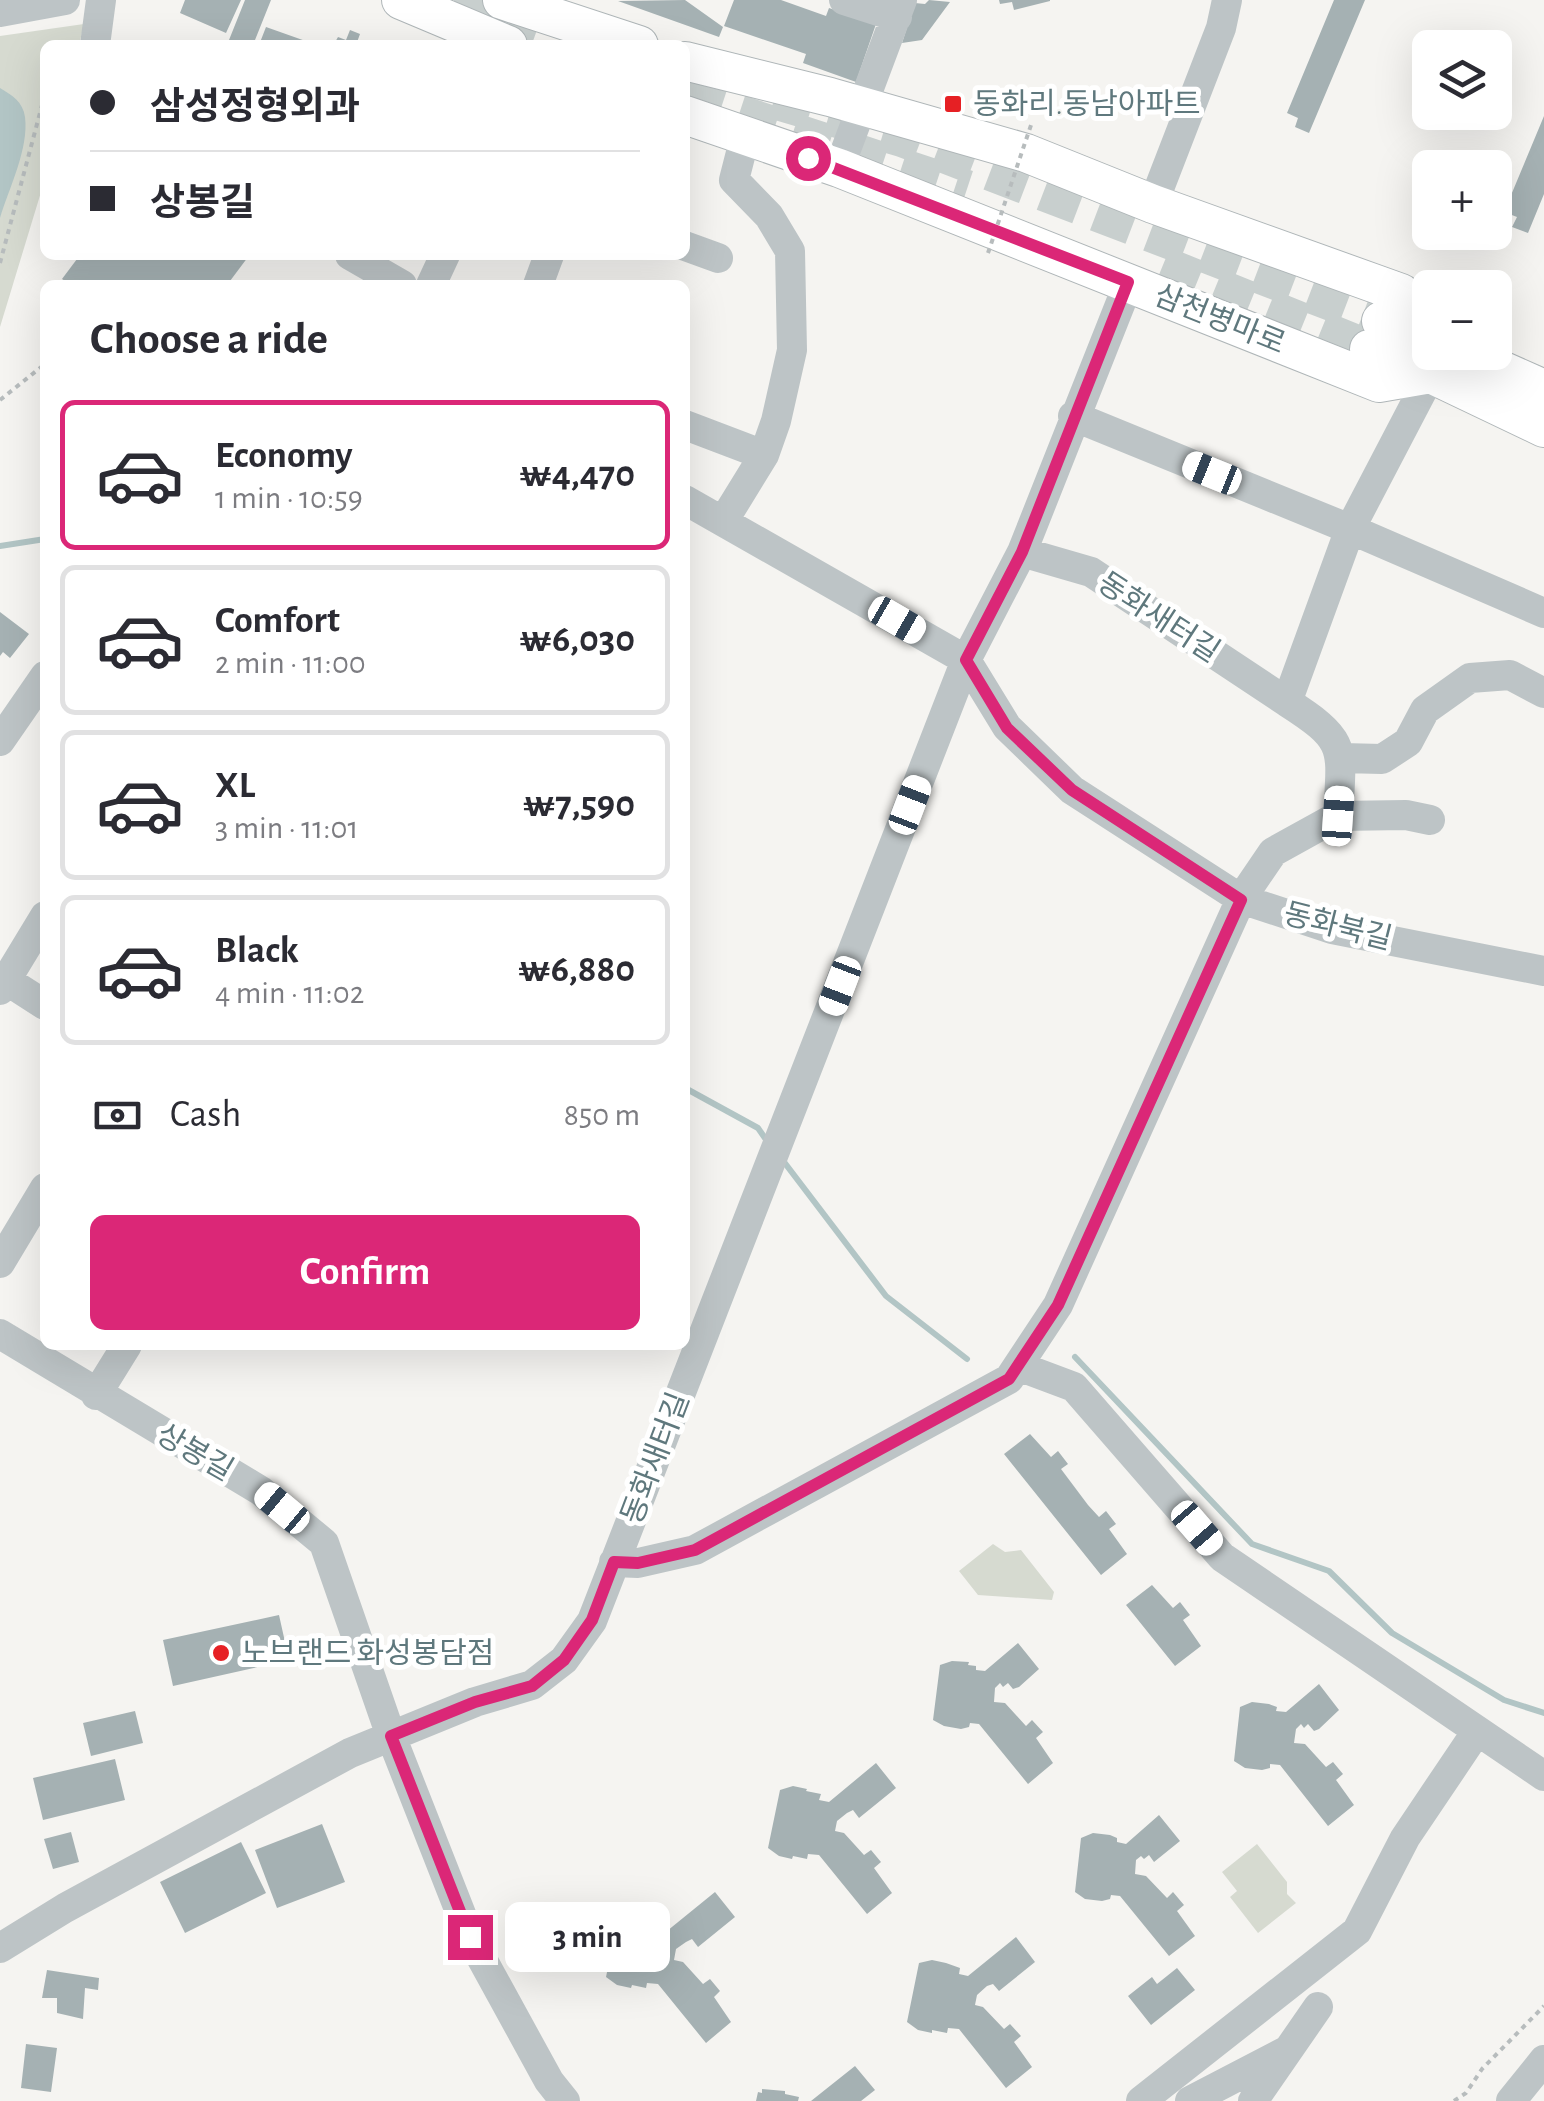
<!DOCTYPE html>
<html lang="en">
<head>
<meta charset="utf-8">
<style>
  :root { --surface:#fff; --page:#f2f2f3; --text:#2b2b33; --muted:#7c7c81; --line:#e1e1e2; --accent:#db2777 }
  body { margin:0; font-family:"Alegreya Sans","Noto Sans KR",sans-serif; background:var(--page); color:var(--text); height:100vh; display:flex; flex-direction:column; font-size:38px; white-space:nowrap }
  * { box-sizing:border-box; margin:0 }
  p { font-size:32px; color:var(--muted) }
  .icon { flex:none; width:55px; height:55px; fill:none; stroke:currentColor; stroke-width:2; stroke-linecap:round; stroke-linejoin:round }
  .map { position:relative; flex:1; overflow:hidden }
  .drawer { position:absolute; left:40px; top:280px; width:650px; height:1070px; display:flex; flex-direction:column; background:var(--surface); border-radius:15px; box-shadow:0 10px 40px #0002 }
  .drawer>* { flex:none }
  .banner { position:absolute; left:40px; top:40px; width:650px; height:220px; border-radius:15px; box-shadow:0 10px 40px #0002; display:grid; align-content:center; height:220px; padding:0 50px; background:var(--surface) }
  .buttons { position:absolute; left:1412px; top:30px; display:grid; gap:20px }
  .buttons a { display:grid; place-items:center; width:100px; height:100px; border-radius:15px; background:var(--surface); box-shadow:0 10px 40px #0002; font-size:50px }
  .end { position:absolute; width:45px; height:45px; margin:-22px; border:12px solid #db2777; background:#fff; box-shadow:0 0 0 5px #fff }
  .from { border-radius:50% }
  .bubble { position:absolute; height:70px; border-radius:15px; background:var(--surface); box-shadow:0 10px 40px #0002; font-size:32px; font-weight:700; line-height:70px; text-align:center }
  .car { position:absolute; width:30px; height:60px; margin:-30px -15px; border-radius:12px; box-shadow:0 0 8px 2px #0007; background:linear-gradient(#fff 24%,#345 0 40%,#fff 0 76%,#345 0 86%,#fff 0) }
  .banner b { display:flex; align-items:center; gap:35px; height:95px; font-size:38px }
  .banner b+b { border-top:2px solid var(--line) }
  .banner i { width:25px; height:25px; background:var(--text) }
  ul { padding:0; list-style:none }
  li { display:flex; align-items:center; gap:30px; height:150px; margin:0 20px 15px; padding:0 30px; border:5px solid var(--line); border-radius:15px }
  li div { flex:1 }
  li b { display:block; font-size:38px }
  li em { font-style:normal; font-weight:700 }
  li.on { border-color:var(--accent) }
  li>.icon { width:90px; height:90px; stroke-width:1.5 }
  h2 { padding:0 50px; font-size:45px; line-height:120px }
  .pay { display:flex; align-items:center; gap:25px; height:110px; padding:0 50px; font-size:38px }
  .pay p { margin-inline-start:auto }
  .action { display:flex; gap:20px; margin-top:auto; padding:20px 50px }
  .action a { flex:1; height:115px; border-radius:15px; background:var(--accent); color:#fff; font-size:40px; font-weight:700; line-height:115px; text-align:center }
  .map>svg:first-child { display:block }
</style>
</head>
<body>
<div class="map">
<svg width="1544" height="2101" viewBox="0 0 1544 2101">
  <rect width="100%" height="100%" fill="#f5f4f1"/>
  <path fill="#d6dad0" d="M84,24L79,45H45V179L0,327V36Z
    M993,1544L1005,1552L1021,1550L1054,1592L1052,1600L978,1595L959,1571Z
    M1257,1844L1287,1882V1894L1296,1903L1258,1933L1230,1897L1237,1891L1222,1872Z"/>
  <path fill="#b2c5c5" d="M0,88C12,95 23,102 25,117C29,149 9,188 0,218Z"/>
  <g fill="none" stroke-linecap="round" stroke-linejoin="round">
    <path stroke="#b2c5c5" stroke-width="6" d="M0,546L45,539
      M685,1088L758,1128L767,1141
      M781,1158L886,1296L967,1359
      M1075,1357L1252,1544L1329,1571L1392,1633L1504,1700L1544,1713"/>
  </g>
  <path fill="#a5b1b3" d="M185,0H241L226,33L180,13Z
    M245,0H271L253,45H227Z
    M685,0L723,27L719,37L618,1Z
    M734,0H781L826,16L829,8L876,24L856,82L803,63L806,54L724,26Z
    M929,0L950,2L922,40L902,43L915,3L925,4Z
    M999,0H1050V1L1014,10L1012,2L1000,4Z
    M1334,0H1365L1309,133L1295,127L1298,118L1287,113Z
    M266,27L314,44V45H259Z
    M350,30L360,34L356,45H324L326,41L334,44L338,37L346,40Z
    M1544,116V194L1528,233L1512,227L1517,217L1504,212Z
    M80,255H245L248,257L227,285H71L62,279Z
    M0,612L29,634L10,658L3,652L0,656Z
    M1030,1434L1051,1457L1058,1451L1068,1464L1061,1469L1088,1505L1099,1517L1106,1511L1116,1524L1109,1529L1127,1554L1101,1575L1004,1454Z
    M1152,1585L1173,1608L1180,1602L1190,1615L1183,1620L1201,1646L1175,1666L1126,1605Z
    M279,1615L289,1660L173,1686L163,1640Z
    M1018,1643L1039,1669L1019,1687L1013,1689L1008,1683L1003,1687L1000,1683L995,1688L994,1702L1005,1703L1026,1726L1032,1720L1043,1732L1036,1738L1053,1763L1028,1784L979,1724L970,1723L969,1727L961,1729L944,1726L933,1720L940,1665L952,1661L969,1662L968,1665L976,1666V1670L985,1671Z
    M1319,1684L1339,1710L1319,1729L1314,1731L1308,1724L1304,1728L1301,1724L1296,1729L1294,1743L1305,1744L1326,1767L1333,1762L1343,1774L1336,1780L1354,1805L1328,1826L1280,1765L1270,1764V1768L1262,1770L1245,1768L1234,1761L1240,1707L1252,1702L1269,1704L1277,1707L1276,1711L1286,1712Z
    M135,1711L143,1743L91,1756L83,1723Z
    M115,1759L125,1800L43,1820L33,1778Z
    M876,1763L896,1788L859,1818L853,1810L847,1813L837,1821L835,1831L844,1833L864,1855L871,1850L881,1862L874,1868L892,1893L867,1914L819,1855L808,1854L807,1859L793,1856L792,1859L779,1856L768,1848L780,1790L793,1786L807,1789L806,1791L821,1794L819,1800L829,1802Z
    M1159,1815L1180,1841L1154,1862L1149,1855L1144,1859L1141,1856L1136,1860L1135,1874L1146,1876L1167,1898L1173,1892L1184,1905L1177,1911L1195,1936L1169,1956L1120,1896L1111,1895L1110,1899L1102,1901L1085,1899L1075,1892L1081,1838L1093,1833L1110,1835L1117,1838V1842L1126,1844Z
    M322,1824L345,1882L277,1908L255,1850Z
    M71,1832L79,1862L53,1869L44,1839Z
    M241,1842L266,1893L185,1933L160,1882Z
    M715,1892L735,1917L698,1947L692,1939L686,1942L676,1949L674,1960L683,1962L703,1984L710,1979L720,1991L714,1997L731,2022L706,2043L658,1984L647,1983L646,1988L632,1985L631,1988L617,1985L606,1977L618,1919L631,1915L645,1918V1920L659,1923L658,1929L667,1931Z
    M1016,1937L1035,1962L999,1991L993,1984L987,1986L977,1995L975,2005L983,2007L1004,2029L1010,2024L1021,2036L1014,2042L1032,2067L1006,2088L959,2029L948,2028L947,2033L932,2030V2033L918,2030L907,2022L919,1963L932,1960L946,1963L960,1968L959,1974L968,1976Z
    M1177,1968L1195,1990L1151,2025L1128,1996L1152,1977L1157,1984Z
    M47,1970L99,1978L98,1990L85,1988L83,2019L57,2013V1998H42Z
    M26,2044L57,2048L51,2092L21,2088Z
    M855,2066L875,2090L861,2101H811Z
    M762,2089L785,2091V2094L799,2097L798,2101H756L758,2092L762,2093Z"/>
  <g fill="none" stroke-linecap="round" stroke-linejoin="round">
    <path stroke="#c8cfce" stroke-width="38" stroke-dasharray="38 19" stroke-linecap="butt" d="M454,0L537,30
      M685,96L967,189
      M774,100L902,138L1381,321
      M1163,265L1369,349"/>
    <g stroke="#afb6b8" stroke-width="40">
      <path id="major" d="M401,0L508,45
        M502,0L639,45
        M685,61L830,97L1026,153L1153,204L1401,293L1430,326
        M685,115L839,168L1379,383L1431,374L1544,428
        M1381,321L1430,340
        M1369,349L1431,374
        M1461,352L1544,389"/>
    </g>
    <path stroke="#b7bcbd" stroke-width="4" stroke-dasharray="5 5" stroke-linecap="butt" d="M0,263L45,94
      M0,400L45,364
      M1454,2101L1466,2093L1482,2069L1544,2006"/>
    <path stroke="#bdc4c6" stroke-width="30" d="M844,0L897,17
      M0,12L65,0
      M95,45L101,0
      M839,168L902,0
      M1153,204L1221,28L1227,0
      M685,246L718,258
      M350,255L402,285
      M431,285L445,255
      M538,285L549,255
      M1073,416L1350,529L1544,613
      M685,425L764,455
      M685,500L966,660L1007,727L1072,790L1241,899L1332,929L1544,971
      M724,520L764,455L776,421L792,350L790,251L769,216L734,180L745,137
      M1022,552L1091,572L1287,702
      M0,741L45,676
      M1342,758L1382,759L1408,742L1425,710L1470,678L1510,675L1544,693
      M1338,816L1406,815L1430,820
      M6,980L45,1005
      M0,990L45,916
      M0,1263L45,1188
      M0,1334L261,1491L324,1543L391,1736L470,1937L549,2081L565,2101
      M1018,1366L1074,1387L1222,1557L1544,1776
      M96,1395L127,1345
      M614,1562L638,1563L695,1550L1009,1379L1058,1305L1241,899L1273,852L1338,816C1342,747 1348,741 1287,702L1350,529L1431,374
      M0,1948L65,1908L350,1753L475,1702L532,1685L564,1660L592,1621L966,660L1022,552L1129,282
      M1141,2101L1357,1931L1405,1838L1477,1731
      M1190,2101L1288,2050
      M1253,2101L1318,2007
      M1511,2101L1544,2060"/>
    <use href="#major" stroke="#fff" stroke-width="38"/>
    <path stroke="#b7bcbd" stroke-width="4" stroke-dasharray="5 5" stroke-linecap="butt" d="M988,253L1031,125"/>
  </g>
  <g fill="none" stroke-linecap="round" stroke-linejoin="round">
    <path stroke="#db2777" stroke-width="12" d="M470,1937L391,1736L475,1702L532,1686L564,1660L592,1620L614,1562L638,1563L695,1550L1009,1379L1058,1305L1241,900L1072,790L1007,728L966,660L1022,552L1128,282L808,158"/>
  </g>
  <g fill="#e62024" stroke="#fff" stroke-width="4">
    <rect x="943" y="94" width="20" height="20" rx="5"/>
    <circle cx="221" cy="1653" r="10"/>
  </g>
  <g text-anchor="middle" stroke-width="10" stroke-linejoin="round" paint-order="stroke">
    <g font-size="30" fill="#5f787d" stroke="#fff" text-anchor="start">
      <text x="973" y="114">동화리.동남아파트</text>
      <text x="241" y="1663">노브랜드 화성봉담점</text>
    </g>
    <g font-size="30" fill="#5f787d" stroke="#fff">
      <text transform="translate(1220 319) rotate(22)" y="10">삼천병마로</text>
      <text transform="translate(1159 617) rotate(33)" y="10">동화새터길</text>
      <text transform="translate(1338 926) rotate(14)" y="10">동화북길</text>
      <text transform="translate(195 1452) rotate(30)" y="10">상봉길</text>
      <text transform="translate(655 1458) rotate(-69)" y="10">동화새터길</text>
    </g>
  </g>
</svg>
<div class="buttons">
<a><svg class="icon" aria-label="layers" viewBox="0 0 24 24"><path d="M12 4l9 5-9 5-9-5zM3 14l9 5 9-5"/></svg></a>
<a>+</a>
<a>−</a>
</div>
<i class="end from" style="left:808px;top:158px"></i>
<i class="end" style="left:470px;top:1937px"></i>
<div class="bubble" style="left:505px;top:1902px;width:165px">3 min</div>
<i class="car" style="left:1212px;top:473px;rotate:292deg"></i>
<i class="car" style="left:897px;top:620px;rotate:120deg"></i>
<i class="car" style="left:910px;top:805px;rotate:21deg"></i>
<i class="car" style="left:1338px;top:816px;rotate:4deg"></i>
<i class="car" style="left:840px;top:986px;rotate:201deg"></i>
<i class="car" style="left:282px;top:1508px;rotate:310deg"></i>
<i class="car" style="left:1197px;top:1528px;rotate:139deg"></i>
<div class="banner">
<b><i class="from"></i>삼성정형외과</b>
<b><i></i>상봉길</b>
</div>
<section class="drawer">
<h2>Choose a ride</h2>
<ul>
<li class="on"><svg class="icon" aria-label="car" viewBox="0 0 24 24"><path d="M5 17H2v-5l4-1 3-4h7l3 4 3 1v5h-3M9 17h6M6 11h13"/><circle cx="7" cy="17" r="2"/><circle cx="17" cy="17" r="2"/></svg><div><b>Economy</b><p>1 min · 10:59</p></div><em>₩4,470</em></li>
<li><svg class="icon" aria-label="car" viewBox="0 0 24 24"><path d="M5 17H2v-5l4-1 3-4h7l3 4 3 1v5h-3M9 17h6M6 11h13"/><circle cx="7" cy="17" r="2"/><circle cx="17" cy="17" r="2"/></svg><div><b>Comfort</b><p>2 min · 11:00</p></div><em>₩6,030</em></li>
<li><svg class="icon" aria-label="car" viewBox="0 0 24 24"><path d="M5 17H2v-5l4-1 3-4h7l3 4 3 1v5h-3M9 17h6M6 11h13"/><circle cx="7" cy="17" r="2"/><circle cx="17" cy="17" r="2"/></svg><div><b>XL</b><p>3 min · 11:01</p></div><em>₩7,590</em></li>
<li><svg class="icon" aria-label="car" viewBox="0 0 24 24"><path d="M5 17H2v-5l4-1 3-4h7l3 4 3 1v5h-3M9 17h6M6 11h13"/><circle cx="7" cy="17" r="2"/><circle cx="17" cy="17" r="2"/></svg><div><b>Black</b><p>4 min · 11:02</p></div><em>₩6,880</em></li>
</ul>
<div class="pay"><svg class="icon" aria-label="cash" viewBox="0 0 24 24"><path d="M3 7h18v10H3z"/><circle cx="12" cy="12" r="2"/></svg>Cash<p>850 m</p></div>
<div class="action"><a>Confirm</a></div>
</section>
</div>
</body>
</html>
